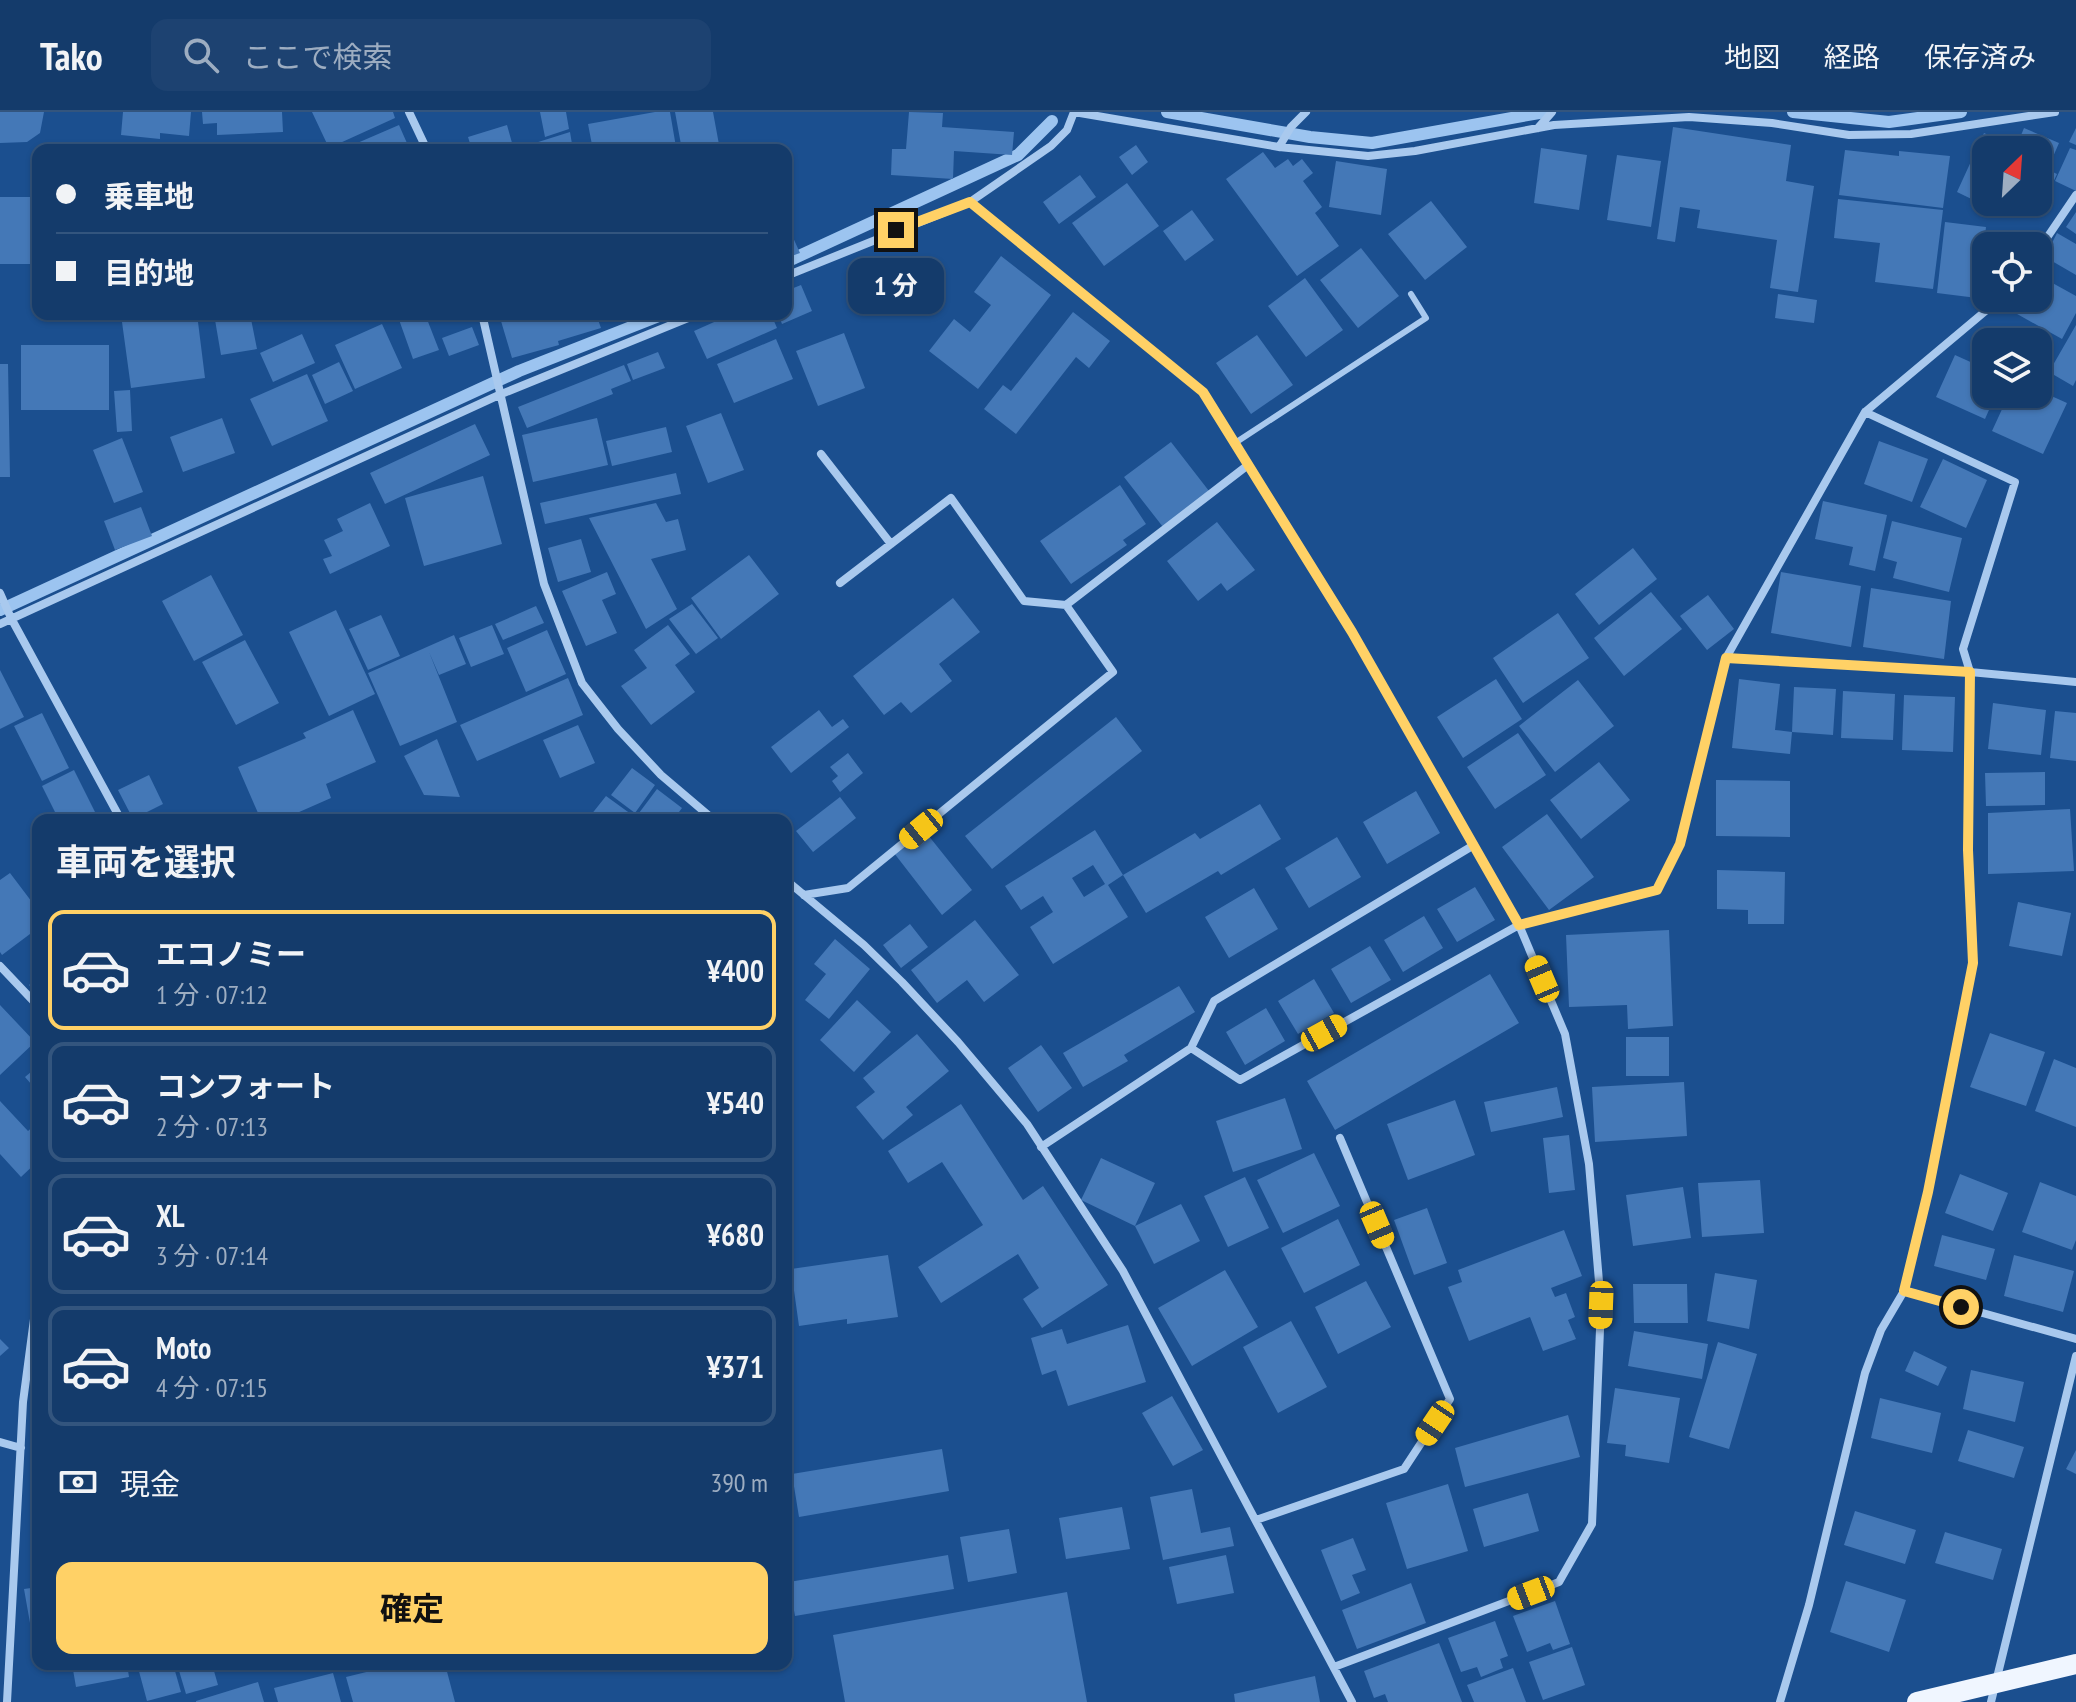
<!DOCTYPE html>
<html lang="ja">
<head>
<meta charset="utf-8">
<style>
  :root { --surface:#143b6b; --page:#1d4271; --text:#f1f3f6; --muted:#9dadc1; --line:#33557e; --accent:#ffd166 }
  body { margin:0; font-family:"PT Sans Narrow","Noto Sans JP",sans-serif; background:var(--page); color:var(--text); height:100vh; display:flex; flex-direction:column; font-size:30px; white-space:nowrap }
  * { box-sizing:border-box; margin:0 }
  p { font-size:26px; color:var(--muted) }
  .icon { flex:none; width:44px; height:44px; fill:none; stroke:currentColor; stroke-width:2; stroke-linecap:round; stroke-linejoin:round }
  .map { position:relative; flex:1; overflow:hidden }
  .panel { position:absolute; left:32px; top:702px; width:760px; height:856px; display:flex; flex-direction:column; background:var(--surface); border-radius:16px; box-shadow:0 2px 6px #0004,0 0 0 2px var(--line) }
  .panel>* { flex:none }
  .banner { position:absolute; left:32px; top:32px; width:760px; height:176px; border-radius:16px; box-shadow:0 2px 6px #0004,0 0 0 2px var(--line); display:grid; align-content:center; height:176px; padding:0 24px; background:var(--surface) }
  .needle { width:52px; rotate:25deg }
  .controls { position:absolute; left:1972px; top:24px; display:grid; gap:16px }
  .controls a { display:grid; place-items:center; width:80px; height:80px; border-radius:16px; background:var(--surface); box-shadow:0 2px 6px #0004,0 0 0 2px var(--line); font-size:40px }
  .end { position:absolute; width:36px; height:36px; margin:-18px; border:10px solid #ffd166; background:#111; box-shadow:0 0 0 4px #111 }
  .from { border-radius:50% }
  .bubble { position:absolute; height:56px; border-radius:16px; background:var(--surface); box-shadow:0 2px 6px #0004,0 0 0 2px var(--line); font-size:26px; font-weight:700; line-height:56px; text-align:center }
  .car { position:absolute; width:24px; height:48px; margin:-24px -12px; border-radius:10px; box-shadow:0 0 6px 2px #0007; background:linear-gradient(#f5c518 24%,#345 0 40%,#f5c518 0 76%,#345 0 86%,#f5c518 0) }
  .banner b { display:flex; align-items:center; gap:28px; height:76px; font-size:30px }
  .banner b+b { border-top:2px solid var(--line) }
  .banner i { width:20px; height:20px; background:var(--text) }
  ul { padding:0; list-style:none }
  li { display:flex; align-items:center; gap:24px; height:120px; margin:0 16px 12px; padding:0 8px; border:4px solid var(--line); border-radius:16px }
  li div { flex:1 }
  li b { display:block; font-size:30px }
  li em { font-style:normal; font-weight:700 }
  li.current { border-color:var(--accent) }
  li>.icon { width:72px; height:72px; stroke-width:1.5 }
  h2 { padding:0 24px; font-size:36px; line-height:96px }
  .pay { display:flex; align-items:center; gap:20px; height:88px; padding:0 24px; font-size:30px }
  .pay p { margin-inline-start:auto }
  .button { display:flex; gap:16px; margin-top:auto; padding:16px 24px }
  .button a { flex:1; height:92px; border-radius:16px; background:var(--accent); color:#111; font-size:32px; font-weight:700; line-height:92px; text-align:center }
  header { display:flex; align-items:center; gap:48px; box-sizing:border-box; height:112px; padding:0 40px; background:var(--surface); border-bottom:2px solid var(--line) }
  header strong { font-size:38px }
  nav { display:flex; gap:44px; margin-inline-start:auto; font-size:28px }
  .search { width:560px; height:72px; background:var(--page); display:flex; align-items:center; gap:20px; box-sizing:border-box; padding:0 28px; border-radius:16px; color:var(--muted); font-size:30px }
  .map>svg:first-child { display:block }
</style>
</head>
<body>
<header>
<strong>Tako</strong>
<div class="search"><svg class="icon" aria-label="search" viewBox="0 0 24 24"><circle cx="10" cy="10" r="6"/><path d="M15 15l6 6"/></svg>ここで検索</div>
<nav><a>地図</a><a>経路</a><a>保存済み</a></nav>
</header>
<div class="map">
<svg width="2076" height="1590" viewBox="0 0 2076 1590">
  <rect width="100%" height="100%" fill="#1b4f8f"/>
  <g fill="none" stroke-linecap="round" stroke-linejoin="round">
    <path stroke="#9cc4f0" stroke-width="12" d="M1167,0L1310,25L1372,31L1545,0
      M1793,0L1889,10L1961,0
      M786,150L1018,43L1052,9
      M0,498L519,259L664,202"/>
  </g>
  <path fill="#4478b7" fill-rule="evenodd" d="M0,0H44L40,21L27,30L0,31Z
    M123,0H191L189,24L160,21V27L121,23Z
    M202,0H282L283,20L217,23V11L203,12Z
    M312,0H393L395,6L329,36Z
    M540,0H566L569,17L545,25Z
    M655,0H670L676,35L662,38H593L588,12Z
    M675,0H713L720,38H682Z
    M909,0L943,1L942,15L1014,20L1012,43L954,39L953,67L891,63L892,37H906Z
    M399,13L410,38H358L355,32Z
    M507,13L514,38H472L468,25Z
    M1673,15L1791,33L1786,69L1814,74L1798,180L1770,176L1777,128L1697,116L1700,98L1680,95L1675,130L1657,127Z
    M2024,16L2059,31L2049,54L2038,49V38H2015Z
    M2076,16V33L2069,30Z
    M570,20L573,38H517L516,37Z
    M1984,21L2005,31L2002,38H1986V90H1990L1988,95L1957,80Z
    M1136,33L1148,50L1132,63L1119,45Z
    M1541,36L1587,43L1579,98L1534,91Z
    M2070,36L2076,38V79L2055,69Z
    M1845,38L1899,44V39L1950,44L1943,96L1839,83Z
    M1263,40L1275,56L1288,47L1293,54L1302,47L1313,61L1303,69L1322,95L1315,101L1339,134L1297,164L1226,67Z
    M1617,43L1661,49L1651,115L1607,108Z
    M1336,49L1387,57L1381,103L1329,95Z
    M2038,53L2057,62L2041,96L2034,93L2030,102L2005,90H2038Z
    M1080,63L1096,85L1059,112L1043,90Z
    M1127,71L1159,114L1104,154L1072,111Z
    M0,85H38V162H35V152H0Z
    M1838,87L1943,98L1933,177L1875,170L1880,131L1834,126Z
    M1431,89L1467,135L1425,168L1388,122Z
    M1192,98L1214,128L1185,149L1163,119Z
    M2076,100V122L2066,115Z
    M786,110L800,141L786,146Z
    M1945,110L1986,115L1977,186L1937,181Z
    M2057,121L2076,132V163L2045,145Z
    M1986,123L2020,127L2019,134H1985Z
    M1361,136L1399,184L1358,216L1320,168Z
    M1001,144L1051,183L978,277L929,239L954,207L970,220L991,193L974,180Z
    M1984,145H1986V177L1980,176Z
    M2038,163L2076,184V201L2062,227L2010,198L2016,186H2038Z
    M1305,166L1343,218L1306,245L1268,194Z
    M801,173L812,199L782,212L778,202H786V179Z
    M1778,182L1817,188L1814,211L1775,206Z
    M1073,200L1110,229L1089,256L1076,245L1016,322L984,297L1003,273L1011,279Z
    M186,202H197L205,266L131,276L122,210Z
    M214,202H250L257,237L221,243Z
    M397,202H425L439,238L413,247Z
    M526,202H596L601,216L558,229L559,233L512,246L501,209Z
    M732,202H771L777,216L707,247L694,219Z
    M382,212L402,256L355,277L335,233Z
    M2076,213V268L2073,274L2049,260Z
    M472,215L479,233L449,244L442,226Z
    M844,221L865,276L818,294L796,239Z
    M302,222L315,251L273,270L260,241Z
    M1257,223L1293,273L1251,302L1216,251Z
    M776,227L793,267L734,291L717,252Z
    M21,233H109V298H21Z
    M658,240L665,256L633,268L627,252Z
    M1955,243L1986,257V282H1996L1985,307L1936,285Z
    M339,250L353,279L325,292L312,263Z
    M0,252H8L10,365H0Z
    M624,253L631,269L611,277L613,282L527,316L518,295Z
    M307,262L328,309L272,334L250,287Z
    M130,278L132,319L117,320L114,279Z
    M2038,278L2067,291L2043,342L1992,319L2009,282H2038Z
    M721,301L744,358L708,371L686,314Z
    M222,306L235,341L183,360L170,325Z
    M597,306L608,353L533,370L522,323Z
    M475,312L490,343L385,392L370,361Z
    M666,315L672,340L612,354L606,329Z
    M122,326L143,380L114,391L93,338Z
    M1879,329L1928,347L1912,390L1864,372Z
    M1171,330L1209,379L1163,415L1124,365Z
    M1943,347L1987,368L1966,416L1920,395Z
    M676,361L681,382L545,412L540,391Z
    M483,364L502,432L424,454L405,386Z
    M1120,373L1146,412L1123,428L1127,433L1071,472L1040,429Z
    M1823,389L1887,403L1875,459L1849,453L1853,435L1815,427Z
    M370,391L390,434L330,462L323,447L332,444L324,428L343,419L337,407Z
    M656,391L666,410L678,407L686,438L651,447L677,497L646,517L589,406Z
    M141,395L152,424L115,438L104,409Z
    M1892,409L1962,426L1949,480L1893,466L1897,450L1883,446Z
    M1217,410L1255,458L1227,479L1221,471L1198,489L1167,449Z
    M581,427L591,460L558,470L548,436Z
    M1633,436L1657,467L1599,513L1575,482Z
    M749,443L779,482L721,527L691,486Z
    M607,460L616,482L602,488L617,521L586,534L562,479Z
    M1781,460L1861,474L1851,535L1771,521Z
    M211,463L243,523L194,549L162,489Z
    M1871,476L1951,489L1944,547L1863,535Z
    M1651,480L1682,517L1624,564L1594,526Z
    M1708,483L1734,517L1707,538L1680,504Z
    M953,486L980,520L939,552L952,569L911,601L901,590L884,603L853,564Z
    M692,492L718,526L696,542L669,507Z
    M536,494L544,511L503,528L495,512Z
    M336,498L375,582L329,604L289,520Z
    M1558,501L1589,546L1523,591L1493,546Z
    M381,503L400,544L368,558L349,517Z
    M492,513L504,542L471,555L459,526Z
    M668,513L690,542L675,553L695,580L651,613L621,574L647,556L634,538Z
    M547,518L566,562L526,580L507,536Z
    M454,523L466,552L439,563L429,540L457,610L400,634L368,561Z
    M245,528L279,591L236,613L202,550Z
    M0,558L24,605L0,617Z
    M568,566L583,603L477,649L460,613Z
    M1496,567L1522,607L1463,646L1437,605Z
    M1739,567L1780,572L1775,618L1792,620L1790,642L1732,636Z
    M1578,568L1614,614L1555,660L1519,614Z
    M1794,575L1836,577L1833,623L1792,620Z
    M1843,579L1895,582L1893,628L1841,626Z
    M1904,583L1955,585L1953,640L1902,638Z
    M1993,591L2046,598L2041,643L1988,637Z
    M353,598L376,650L326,672L331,686L281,708H261L238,655L306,626L303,621Z
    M819,598L832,615L843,607L849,615L791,661L771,635Z
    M2055,599L2076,601V649L2050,646Z
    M42,601L69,656L42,669L14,614Z
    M1116,605L1142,639L992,757L965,724Z
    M578,613L595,651L560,666L543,628Z
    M1518,621L1546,663L1495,697L1467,655Z
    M437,627L460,685L424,683L404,644Z
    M848,641L863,661L840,680L832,669L838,664L830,655Z
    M1599,650L1630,688L1581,727L1550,688Z
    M632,656L655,673L635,701L611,683Z
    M74,658L99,708H59L42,674Z
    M2045,660V693L1986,694L1985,661Z
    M149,663L163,692L133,707L118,678Z
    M1716,668L1790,669V725L1716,724Z
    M657,677L682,696L673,708H648L639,701Z
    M1416,679L1440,721L1387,752L1363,710Z
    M606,684L635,705L633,708H587Z
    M840,685L856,706L813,740L796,719Z
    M1260,692L1281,727L1221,763L1218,759L1146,801L1123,763L1195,721L1200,727Z
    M2070,697L2074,759L1988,762V701Z
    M1547,702L1594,765L1549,798L1502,735Z
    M924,718L972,778L942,803L894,741Z
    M1095,718L1123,763L1108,773L1128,805L1053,852L1030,815L1053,800L1043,784L1021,798L1005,774ZM1093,753L1105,772L1084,785L1072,766Z
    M1337,725L1361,765L1309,796L1285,756Z
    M1717,758L1785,760L1784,812H1748V798L1717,797Z
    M10,761L38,798V816L2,843L0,840V768Z
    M1475,775L1495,808L1457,830L1437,797Z
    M1254,776L1278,817L1229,846L1205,805Z
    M2018,790L2071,801L2062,844L2009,834Z
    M1424,804L1443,836L1403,860L1384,828Z
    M975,808L1019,863L984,890L967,868L937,891L911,858Z
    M910,812L928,835L901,856L883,833Z
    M1669,818L1673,914L1628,917L1627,893L1569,895L1566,823Z
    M835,827L870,857L829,907L805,888L826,862L814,852Z
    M1370,834L1391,868L1351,891L1331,857Z
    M1490,862L1519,911L1335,1018L1307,969Z
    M38,865V882L29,873Z
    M1314,867L1334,901L1298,922L1278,889Z
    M1179,874L1195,900L1124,943L1128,949L1083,975L1063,941Z
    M857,888L891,920L854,960L820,928Z
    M0,893L35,930L0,963Z
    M1266,896L1285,929L1245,953L1226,920Z
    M1990,921L2045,940L2026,994L1970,975Z
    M917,922L949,959L906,995L913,1003L883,1028L856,995L875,980L863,966Z
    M1626,925H1669V964H1626Z
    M1041,933L1072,976L1038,1000L1008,956Z
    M2054,947L2076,956V1015L2035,999Z
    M38,954V980L25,965Z
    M1684,970L1687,1024L1595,1030L1592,975Z
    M1557,975L1563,1005L1491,1020L1484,990Z
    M1285,986L1302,1037L1233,1060L1216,1009Z
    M1455,988L1475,1043L1408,1068L1387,1012Z
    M0,989L28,1019L38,1010V1049L21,1065L0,1042Z
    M961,992L1023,1088L1043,1074L1108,1173L1042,1216L1023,1187L1039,1176L1018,1142L941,1191L918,1155L983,1113L942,1050L908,1071L888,1039Z
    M1569,1023L1575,1078L1549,1081L1543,1026Z
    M1314,1041L1340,1094L1283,1121L1257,1068Z
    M1101,1046L1155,1071L1135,1114L1181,1092L1200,1129L1154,1152L1135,1114L1081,1088Z
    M1960,1062L2008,1081L1993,1119L1945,1101Z
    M1245,1065L1269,1116L1228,1135L1204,1084Z
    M1760,1068L1764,1121L1702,1125L1698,1071Z
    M2040,1070L2076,1084V1128L2072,1138L2022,1120Z
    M1683,1075L1691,1126L1633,1134L1626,1083Z
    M1427,1096L1447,1151L1414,1163L1394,1108Z
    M1338,1107L1360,1153L1304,1181L1281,1136Z
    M1564,1118L1582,1164L1551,1176L1555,1185L1566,1181L1575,1205L1568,1208L1576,1227L1543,1239L1530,1205L1469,1229L1448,1175L1462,1170L1458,1158Z
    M1942,1123L1995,1137L1986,1168L1934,1154Z
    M888,1143L898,1205L847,1212V1207L799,1214L791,1157Z
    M2014,1143L2074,1159L2063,1200L2004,1184Z
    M1225,1158L1258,1215L1192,1254L1158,1196Z
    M1715,1161L1757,1168L1749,1217L1707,1209Z
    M1366,1169L1391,1215L1338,1242L1315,1195Z
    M1633,1172H1687L1688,1211H1634Z
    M1291,1209L1327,1275L1278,1301L1243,1235Z
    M1128,1213L1146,1270L1068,1294L1056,1258L1042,1263L1031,1226L1062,1217L1067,1232Z
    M1634,1219L1708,1232L1702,1267L1628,1254Z
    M0,1227L9,1236L0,1244Z
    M1718,1230L1757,1242L1729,1337L1689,1325Z
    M1914,1239L1947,1255L1938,1274L1905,1259Z
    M1971,1258L2024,1270L2015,1310L1963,1297Z
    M1615,1276L1680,1286L1669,1351L1625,1344L1626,1333L1607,1331Z
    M1172,1284L1203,1338L1173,1354L1142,1301Z
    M1880,1286L1941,1301L1932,1341L1871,1326Z
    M1568,1303L1580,1345L1465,1375L1455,1336Z
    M1968,1318L2024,1335L2014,1366L1958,1349Z
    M942,1337L949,1379L799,1405L792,1362Z
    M2076,1338V1362L2066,1357Z
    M1448,1372L1468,1439L1407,1457L1386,1391Z
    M1192,1377L1201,1421L1230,1415L1234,1434L1163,1448L1150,1385Z
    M1528,1381L1539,1419L1484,1435L1473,1397Z
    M1122,1395L1130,1437L1066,1447L1059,1406Z
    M1855,1399L1916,1418L1905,1452L1844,1433Z
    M1009,1417L1017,1461L968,1470L960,1425Z
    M1945,1420L2002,1437L1993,1468L1935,1451Z
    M1353,1426L1366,1458L1352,1463L1360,1481L1341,1489L1321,1438Z
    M948,1443L954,1477L795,1504L789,1470Z
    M1226,1443L1234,1481L1177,1492L1169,1455Z
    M1846,1469L1906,1488L1889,1540L1830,1520Z
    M1411,1471L1426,1511L1357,1537L1342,1498Z
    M38,1475V1510L30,1511L24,1477Z
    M1067,1480L1087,1590H845L833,1523Z
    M1555,1489L1570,1532L1553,1538L1550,1531L1527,1540L1513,1504Z
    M1495,1509L1508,1544L1500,1547L1503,1556L1481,1565L1477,1555L1461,1560L1448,1526Z
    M1439,1531L1462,1590H1388L1385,1582L1374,1586L1364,1559Z
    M1572,1535L1585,1573L1543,1588L1529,1550Z
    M72,1552H127L129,1565L76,1575Z
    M137,1552H173L181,1580L147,1589Z
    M177,1552H212L218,1573L186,1582Z
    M399,1552H445L455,1590H353L346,1565Z
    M1513,1556L1526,1590H1474L1467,1573Z
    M333,1561L341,1590H278L274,1576Z
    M1315,1564L1320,1590H1235L1234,1582Z
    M258,1570L264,1590H196V1589Z"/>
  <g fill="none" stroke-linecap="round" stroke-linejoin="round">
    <path stroke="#a9c9ee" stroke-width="6" d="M1235,331L1426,206L1411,182"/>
    <path stroke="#a9c9ee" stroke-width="8" d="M409,0L427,38
      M1538,16L1552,0
      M1279,35L1291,15L1306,0
      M970,90L1203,280L1352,520L1519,813L1565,922L1589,1052L1601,1193L1592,1412L1559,1470L1334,1555
      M2038,139L2076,83
      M786,164L970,90L1051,34L1067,18L1074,0L1279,35L1368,44L1415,39L1554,13L1689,5L1772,11L1849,23L1911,22L2055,0
      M482,202L544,472L582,571L618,617L661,663L714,708
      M821,342L891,432
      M840,471L951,386L1024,489L1066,493
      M0,481L11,506L121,708
      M0,512L499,283L698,202
      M1726,546L1970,560L2076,570
      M411,708L419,705L507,708
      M786,768L864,833L902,870L958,930L1027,1012L1123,1159L1352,1590
      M804,783L848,776L1113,560L1066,493L1248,353
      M0,854L38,894
      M1191,936L1240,968L1519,813L1657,778L1680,732L1726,546L1865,300L2001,186
      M1041,1035L1191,936L1214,889L1474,733
      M1904,1179L2076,1227
      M0,1330L21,1336
      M1256,1408L1404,1357L1450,1287L1340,1026
      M7,1590L23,1290L38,1177
      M1780,1590L1809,1493L1865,1261L1881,1218L1904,1179L1928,1080L1973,851L1968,738L1970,560L1963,537L2015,370L1865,300
      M1991,1590L2076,1244"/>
    <path stroke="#f0f6ff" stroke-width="20" d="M1917,1590L2076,1552"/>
  </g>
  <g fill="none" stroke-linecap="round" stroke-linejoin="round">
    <path stroke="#ffd166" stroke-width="10" d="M896,118L970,90L1203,280L1352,520L1519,813L1657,778L1680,732L1726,546L1970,560L1968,738L1973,851L1928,1080L1904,1179L1961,1195"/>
  </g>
</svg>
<div class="controls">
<a><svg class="needle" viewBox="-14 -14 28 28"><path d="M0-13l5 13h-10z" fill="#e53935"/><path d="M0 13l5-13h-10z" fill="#9dadc1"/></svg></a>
<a><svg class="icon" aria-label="locate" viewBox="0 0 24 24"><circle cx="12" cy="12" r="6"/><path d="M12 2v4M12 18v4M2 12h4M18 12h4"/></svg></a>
<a><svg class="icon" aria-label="layers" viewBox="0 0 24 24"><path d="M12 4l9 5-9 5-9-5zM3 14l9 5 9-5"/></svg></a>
</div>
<i class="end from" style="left:1961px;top:1195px"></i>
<i class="end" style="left:896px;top:118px"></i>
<div class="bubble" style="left:848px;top:146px;width:96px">1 分</div>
<i class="car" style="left:921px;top:717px;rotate:231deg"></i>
<i class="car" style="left:1542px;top:867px;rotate:337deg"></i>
<i class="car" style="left:1324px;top:921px;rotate:61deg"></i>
<i class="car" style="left:1377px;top:1113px;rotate:157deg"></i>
<i class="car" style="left:1601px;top:1193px;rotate:182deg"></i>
<i class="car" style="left:1435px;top:1311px;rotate:214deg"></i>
<i class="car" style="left:1531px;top:1481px;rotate:249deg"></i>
<div class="banner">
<b><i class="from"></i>乗車地</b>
<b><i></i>目的地</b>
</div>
<section class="panel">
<h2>車両を選択</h2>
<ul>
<li class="current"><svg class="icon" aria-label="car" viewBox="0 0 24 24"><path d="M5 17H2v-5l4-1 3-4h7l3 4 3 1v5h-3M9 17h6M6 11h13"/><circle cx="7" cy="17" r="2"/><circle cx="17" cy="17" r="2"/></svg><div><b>エコノミー</b><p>1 分 · 07:12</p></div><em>¥400</em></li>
<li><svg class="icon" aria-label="car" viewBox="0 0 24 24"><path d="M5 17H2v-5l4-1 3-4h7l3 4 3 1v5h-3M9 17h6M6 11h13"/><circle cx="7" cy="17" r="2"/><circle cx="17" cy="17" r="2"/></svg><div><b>コンフォート</b><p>2 分 · 07:13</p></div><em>¥540</em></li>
<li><svg class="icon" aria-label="car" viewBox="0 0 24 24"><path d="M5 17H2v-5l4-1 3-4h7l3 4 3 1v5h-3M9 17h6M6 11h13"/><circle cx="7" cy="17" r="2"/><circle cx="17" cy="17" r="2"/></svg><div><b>XL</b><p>3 分 · 07:14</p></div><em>¥680</em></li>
<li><svg class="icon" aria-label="car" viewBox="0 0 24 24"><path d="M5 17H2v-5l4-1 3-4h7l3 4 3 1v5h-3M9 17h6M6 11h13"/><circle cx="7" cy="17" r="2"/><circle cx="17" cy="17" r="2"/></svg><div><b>Moto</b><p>4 分 · 07:15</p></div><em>¥371</em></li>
</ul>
<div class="pay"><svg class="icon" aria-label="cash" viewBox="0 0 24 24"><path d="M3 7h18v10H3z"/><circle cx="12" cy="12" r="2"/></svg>現金<p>390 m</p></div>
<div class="button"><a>確定</a></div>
</section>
</div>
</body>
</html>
